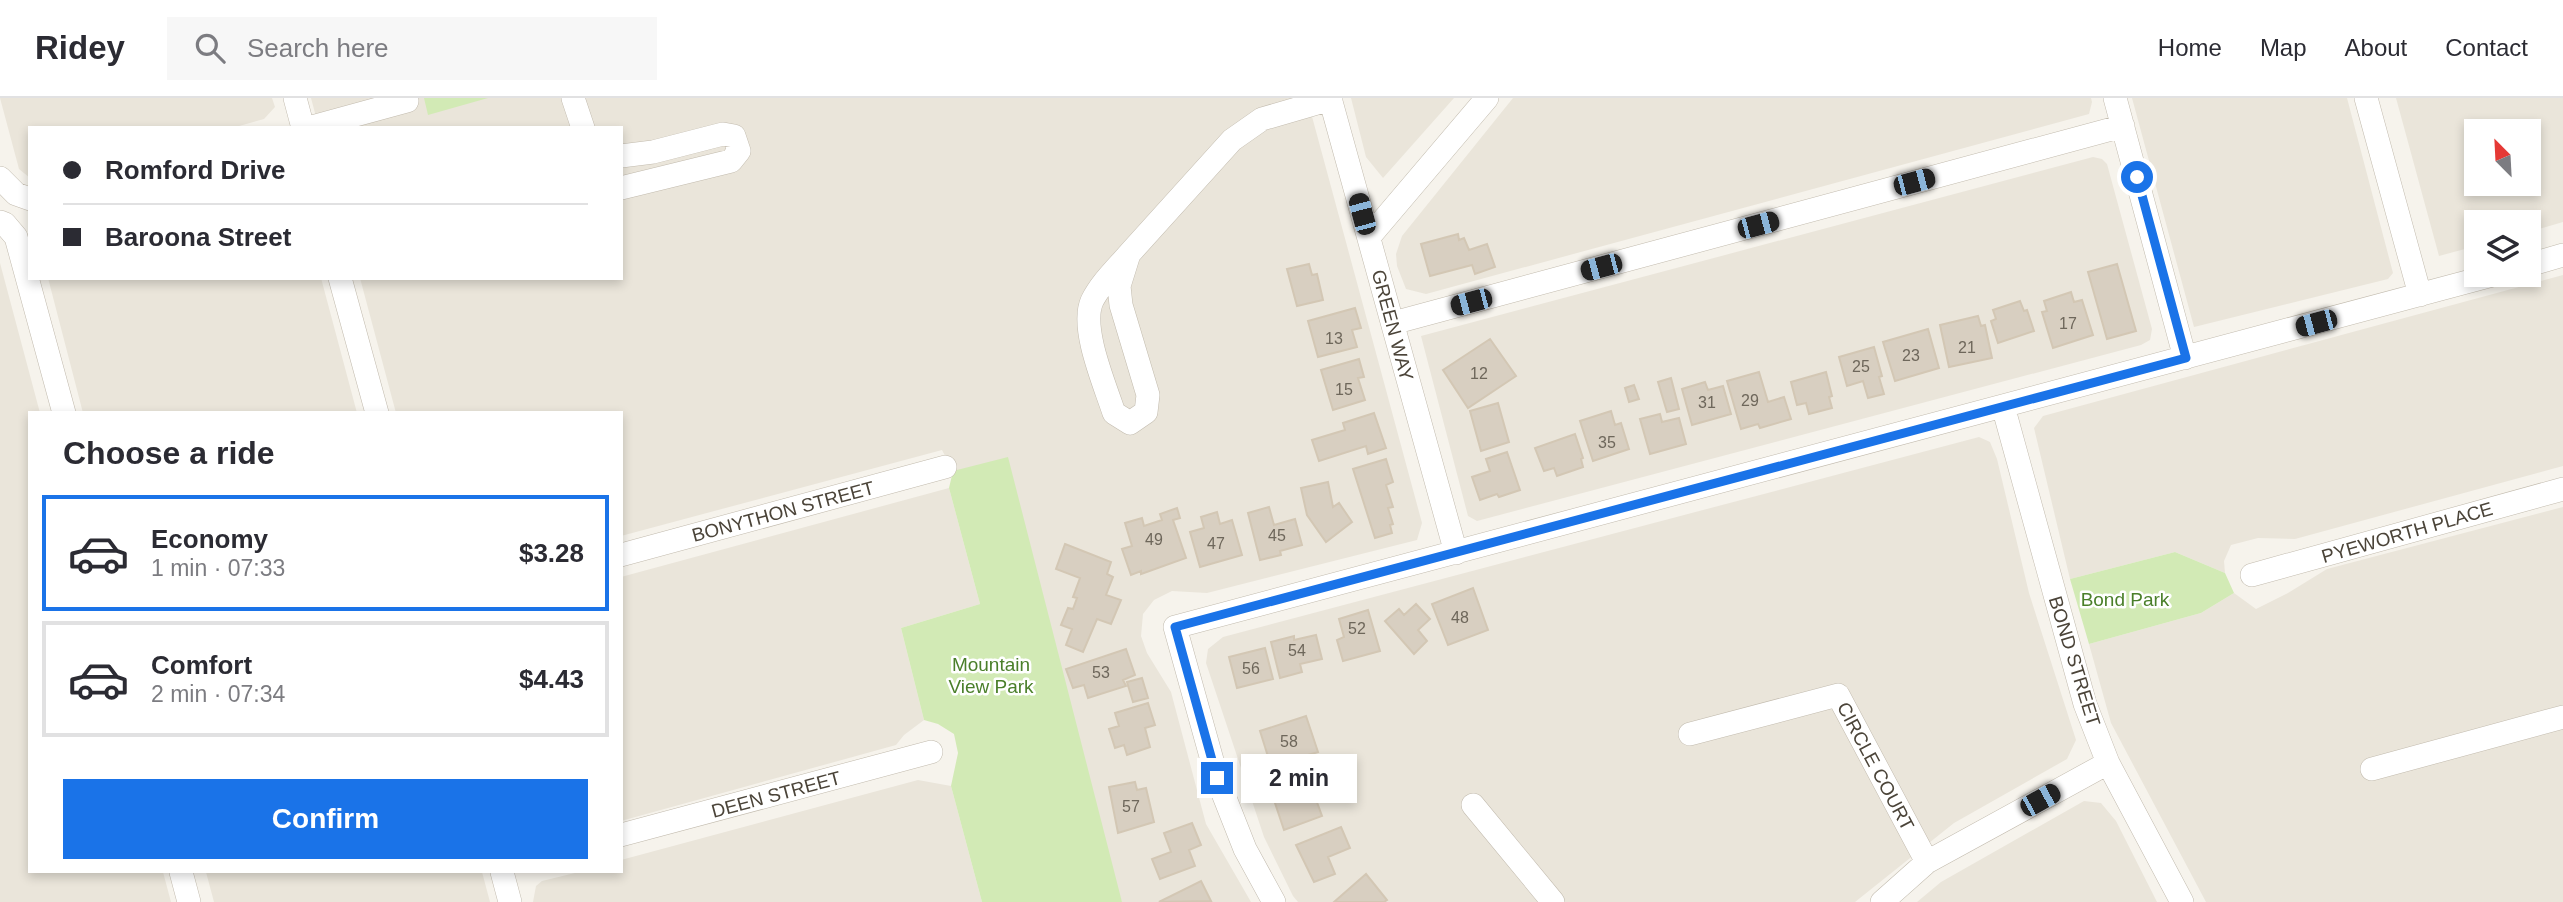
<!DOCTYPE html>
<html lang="en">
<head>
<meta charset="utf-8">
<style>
  :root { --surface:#fff; --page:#f7f7f7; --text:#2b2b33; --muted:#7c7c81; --line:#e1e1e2; --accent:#1a73e8 }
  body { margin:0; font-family:Arial,sans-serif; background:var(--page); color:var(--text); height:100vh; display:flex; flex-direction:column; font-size:26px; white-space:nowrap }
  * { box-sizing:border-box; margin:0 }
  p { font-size:23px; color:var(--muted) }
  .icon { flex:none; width:38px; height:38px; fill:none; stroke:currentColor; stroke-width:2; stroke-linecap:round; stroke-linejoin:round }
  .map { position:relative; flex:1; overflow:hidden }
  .panel { position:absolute; left:28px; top:313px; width:595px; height:462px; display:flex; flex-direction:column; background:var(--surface); border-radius:0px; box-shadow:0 4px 10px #0003 }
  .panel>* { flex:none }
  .banner { position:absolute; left:28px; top:28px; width:595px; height:154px; border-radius:0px; box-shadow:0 4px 10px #0003; display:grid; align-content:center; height:154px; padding:0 35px; background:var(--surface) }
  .needle { width:46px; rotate:336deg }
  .fabs { position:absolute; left:2464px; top:21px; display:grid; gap:14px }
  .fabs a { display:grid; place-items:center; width:77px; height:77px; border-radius:0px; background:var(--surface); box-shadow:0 4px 10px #0003; font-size:35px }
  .end { position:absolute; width:32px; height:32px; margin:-16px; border:9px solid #1a73e8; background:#fff; box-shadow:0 0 0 4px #fff }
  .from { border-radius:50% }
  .bubble { position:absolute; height:49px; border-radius:0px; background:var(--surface); box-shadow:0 4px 10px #0003; font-size:23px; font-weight:700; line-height:49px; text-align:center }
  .car { position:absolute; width:21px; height:42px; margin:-21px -10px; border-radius:9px; box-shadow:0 0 5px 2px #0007; background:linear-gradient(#222 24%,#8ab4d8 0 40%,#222 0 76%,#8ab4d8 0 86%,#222 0) }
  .banner b { display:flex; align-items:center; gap:24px; height:66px; font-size:26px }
  .banner b+b { border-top:2px solid var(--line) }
  .banner i { width:18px; height:18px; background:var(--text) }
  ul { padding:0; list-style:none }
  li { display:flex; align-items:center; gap:21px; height:116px; margin:0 14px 10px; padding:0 21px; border:4px solid var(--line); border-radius:0px }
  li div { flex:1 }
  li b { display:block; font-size:26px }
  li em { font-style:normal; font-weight:700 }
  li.selected { border-color:var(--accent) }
  li>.icon { width:63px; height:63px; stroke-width:1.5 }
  h2 { padding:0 35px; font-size:32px; line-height:84px }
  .action { display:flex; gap:14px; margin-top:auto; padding:14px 35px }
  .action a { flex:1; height:80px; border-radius:0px; background:var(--accent); color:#fff; font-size:28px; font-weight:700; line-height:80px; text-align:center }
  header { display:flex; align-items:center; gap:42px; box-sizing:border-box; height:98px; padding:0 35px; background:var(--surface); border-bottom:2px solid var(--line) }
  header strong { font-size:33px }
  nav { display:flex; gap:38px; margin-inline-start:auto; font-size:24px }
  .search { width:490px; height:63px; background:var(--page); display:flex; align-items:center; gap:18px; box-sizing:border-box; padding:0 24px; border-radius:0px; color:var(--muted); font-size:26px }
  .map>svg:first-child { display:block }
</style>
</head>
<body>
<header>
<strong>Ridey</strong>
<div class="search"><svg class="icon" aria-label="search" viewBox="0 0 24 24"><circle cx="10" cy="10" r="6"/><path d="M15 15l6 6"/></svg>Search here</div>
<nav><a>Home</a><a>Map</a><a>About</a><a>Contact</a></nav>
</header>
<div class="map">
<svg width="2563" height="804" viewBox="0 0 2563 804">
  <rect width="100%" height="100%" fill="#f6f3ec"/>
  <path fill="#eae5da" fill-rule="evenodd" d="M0,0H272L275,9L264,21L232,30H30V80L19,71Z
    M311,0H1307L1422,425L1417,442L1207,495L1172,493L1154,502L1143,516L1141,538L1147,555L1171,594L1206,726L1251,804H1122L953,373L942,352L621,438V315H396L360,180H621V30H319Z
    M1351,0H1454L1383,80L1366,59Z
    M1513,0H2091L2092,4L2089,16L1426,196L1406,191L1397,168L1396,156L1402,138Z
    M2132,0H2347L2393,175L2388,181L2194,229Z
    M2396,0H2563V124L2529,134V124H2476V148L2439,158ZM2476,33H2529V86H2476Z
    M2093,59L2102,61L2107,66L2152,231L2150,242L2141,247L1477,423L1468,418L1421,238Z
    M0,165L40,315H30V774H163L171,804H0Z
    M2563,177V368L2295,441L2258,440L2231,447L2224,463L2225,475L2175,454L2070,481L2034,330L2043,318Z
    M48,180H321L357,315H83Z
    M1979,339L1990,344L1997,361L2029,495L2076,642L2067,661L1954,725L1855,804H1298L1293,798L1264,739L1206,565L1208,551L1223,539Z
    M949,390L980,506L901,530L924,622L904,637L896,647L621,723V479Z
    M2563,409V804H2206L2111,625L2089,546L2201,515L2234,495L2256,511L2288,495L2327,471Z
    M918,682L951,688L982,804H533L536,788L542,783L579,774H621V762Z
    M2084,703L2101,705L2116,723L2157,804H1917L1941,784Z
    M206,774H482L490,804H214Z"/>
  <path fill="#d2eab5" d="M424,0H488L428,17Z
    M1008,359L1122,804H982L951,688L958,655L954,636L938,626L924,622L901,530L980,506L949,390L953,373Z
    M2175,454L2225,475L2234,495L2201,515L2089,546L2070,481Z"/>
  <path fill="#d8cfc1" stroke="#d3c7b4" stroke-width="2" d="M1458,136L1459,142L1464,140L1469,152L1487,146L1495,169L1475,176L1472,167L1430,178L1421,146Z
    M1309,166L1312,177L1317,176L1323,202L1297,208L1287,171Z
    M2117,166L2136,233L2107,241L2088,174Z
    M2071,194L2074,204L2082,202L2093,237L2053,250L2042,214L2047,213L2044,203Z
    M2020,203L2024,213L2027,212L2034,233L1998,245L1991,223L1996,221L1993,212Z
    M1355,210L1361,230L1352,232L1357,249L1318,259L1308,223Z
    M1978,218L1981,228L1985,227L1992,260L1949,269L1940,227Z
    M1928,231L1939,270L1895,283L1883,244Z
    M1490,241L1516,278L1468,310L1443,272Z
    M1874,249L1882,278L1879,279L1884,296L1868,300L1863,283L1847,288L1839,259Z
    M1359,261L1364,279L1358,280L1365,302L1333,312L1321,272Z
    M1759,274L1768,304L1784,299L1791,321L1760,330L1758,326L1741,331L1727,283Z
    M1826,274L1832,298L1829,299L1832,310L1809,316L1806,305L1797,307L1791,284Z
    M1671,280L1679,311L1667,314L1658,284Z
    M1705,284L1708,292L1723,288L1731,316L1692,327L1682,291Z
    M1634,287L1639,301L1629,304L1625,290Z
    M1498,305L1509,344L1481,353L1470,313Z
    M1611,313L1615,327L1621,325L1629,351L1593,363L1580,323Z
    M1374,315L1386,350L1368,356L1366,348L1319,363L1312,342L1345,332L1343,325Z
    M1660,316L1662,324L1679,320L1686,346L1650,356L1640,321Z
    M1575,336L1583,360L1581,361L1583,369L1557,378L1554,370L1544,373L1535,350Z
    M1507,354L1520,392L1499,399L1497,396L1480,402L1472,379L1490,373L1486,361Z
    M1386,361L1393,384L1386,387L1393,409L1388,410L1393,426L1390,427L1392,435L1375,440L1353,371Z
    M1328,384L1333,409L1339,405L1352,424L1326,444L1307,417L1301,390Z
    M1269,409L1274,427L1295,421L1302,447L1280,453L1281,457L1260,462L1248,415Z
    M1177,410L1180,420L1173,422L1186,460L1141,476V473L1131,477L1122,451L1132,448L1125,425L1142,420L1144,428L1162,422L1160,416Z
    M1217,414L1220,426L1232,422L1242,457L1200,469L1190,434L1204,430L1201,419Z
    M1065,446L1111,464L1107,476L1113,479L1106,497L1121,502L1111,526L1097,521L1083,554L1066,547L1072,531L1061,527L1068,510L1073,511L1077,500L1073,499L1080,480L1056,471Z
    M1473,490L1488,532L1448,547L1432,506Z
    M1416,506L1430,521L1418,532L1427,543L1414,556L1385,523L1399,511L1404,517Z
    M1368,512L1380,553L1343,563L1337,542L1344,539L1339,521Z
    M1316,537L1322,561L1300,566L1302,574L1280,580L1271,544L1294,538V542Z
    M1265,550L1273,581L1237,590L1229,559Z
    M1126,551L1135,577L1123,582L1126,588L1088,600L1084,587L1073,590L1066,571Z
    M1142,580L1148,600L1133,604L1127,584Z
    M1148,605L1155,627L1145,630L1150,649L1127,657L1124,647L1115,650L1109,631L1119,628L1115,615Z
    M1306,618L1318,654L1271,668L1260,633Z
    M1308,680L1322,718L1284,732L1271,693Z
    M1135,684L1137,692L1146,690L1154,724L1118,735L1109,689Z
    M1192,725L1201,747L1189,752L1195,768L1160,781L1152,761L1171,754L1164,735Z
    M1341,729L1350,750L1328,759L1335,776L1314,784L1296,747Z
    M1366,776L1387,802L1384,804H1334Z
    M1201,783L1211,803L1159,804Z"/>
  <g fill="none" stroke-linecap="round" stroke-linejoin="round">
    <g stroke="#c2bbae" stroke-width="24">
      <path id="minor" d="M295,0L303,30
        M573,0L583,30
        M1330,0L1456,455
        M2115,0L2185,260
        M2366,0L2420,197
        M308,30L407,3
        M621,58L653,54L723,36L734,38L739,53L731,63L621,90
        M0,80L16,96L30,101
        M0,124L5,126L16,139L64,315
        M1369,139L1487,0
        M1129,156L1119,188L1121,207L1148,297L1146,314L1130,325L1114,315C1105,287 1080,230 1092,203C1101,185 1116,171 1129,156Z
        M1129,156L1232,42L1262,21L1331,1
        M2529,167L2563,157
        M340,180L377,315
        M1393,225L2123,28
        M2003,308L2085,606L2108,665L2182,804
        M621,457L945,369
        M2252,477L2563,391
        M1690,636L1838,597L1927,764
        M2372,671L2563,619
        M1473,707L1553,804
        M621,737L931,654
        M181,774L189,804
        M502,774L510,804
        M1274,804L1245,751L1217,680L1175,529L2493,177
        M1882,804L1927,764L2108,665"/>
    </g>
    <use href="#minor" stroke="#fff" stroke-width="23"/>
  </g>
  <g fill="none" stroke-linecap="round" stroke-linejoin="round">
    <path stroke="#1a73e8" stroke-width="9" d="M1217,680L1175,529L2186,260L2137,79"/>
  </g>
  <g text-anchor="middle" stroke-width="5" stroke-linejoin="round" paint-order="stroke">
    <g font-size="16" fill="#6e675b">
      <text x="2068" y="231">17</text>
      <text x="1334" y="246">13</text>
      <text x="1967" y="255">21</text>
      <text x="1911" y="263">23</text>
      <text x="1861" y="274">25</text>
      <text x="1479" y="281">12</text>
      <text x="1344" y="297">15</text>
      <text x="1750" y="308">29</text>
      <text x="1707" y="310">31</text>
      <text x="1607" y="350">35</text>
      <text x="1277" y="443">45</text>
      <text x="1154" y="447">49</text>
      <text x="1216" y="451">47</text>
      <text x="1460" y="525">48</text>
      <text x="1357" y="536">52</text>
      <text x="1297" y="558">54</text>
      <text x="1251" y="576">56</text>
      <text x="1101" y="580">53</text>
      <text x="1289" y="649">58</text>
      <text x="1131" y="714">57</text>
    </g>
    <g font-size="19" fill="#4b4439" stroke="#fff">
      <text transform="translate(1393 227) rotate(75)" y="7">GREEN WAY</text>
      <text transform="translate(783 413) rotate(-15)" y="7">BONYTHON STREET</text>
      <text transform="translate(2407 434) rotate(-16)" y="7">PYEWORTH PLACE</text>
      <text transform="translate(2075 563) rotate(73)" y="7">BOND STREET</text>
      <text transform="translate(1876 668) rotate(62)" y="7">CIRCLE COURT</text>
      <text transform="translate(776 696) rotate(-15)" y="7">DEEN STREET</text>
    </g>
    <g font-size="19" fill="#4a7f2a" stroke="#fff">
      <text x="2125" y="508">Bond Park</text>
      <text x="991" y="573">Mountain<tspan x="991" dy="22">View Park</tspan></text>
    </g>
  </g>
</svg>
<div class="fabs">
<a><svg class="needle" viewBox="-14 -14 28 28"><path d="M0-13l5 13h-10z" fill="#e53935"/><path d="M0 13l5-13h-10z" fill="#7c7c81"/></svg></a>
<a><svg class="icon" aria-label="layers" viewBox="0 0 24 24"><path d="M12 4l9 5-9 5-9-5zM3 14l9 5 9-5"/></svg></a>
</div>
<i class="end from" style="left:2137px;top:79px"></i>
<i class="end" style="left:1217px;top:680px"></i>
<div class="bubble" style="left:1241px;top:656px;width:116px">2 min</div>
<i class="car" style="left:1914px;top:84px;rotate:75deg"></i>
<i class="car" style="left:1362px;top:116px;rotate:345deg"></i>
<i class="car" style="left:1758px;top:127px;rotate:75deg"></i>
<i class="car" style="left:1601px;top:169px;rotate:255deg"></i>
<i class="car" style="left:1471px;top:204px;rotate:255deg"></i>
<i class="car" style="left:2316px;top:225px;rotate:255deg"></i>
<i class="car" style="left:2040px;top:702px;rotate:61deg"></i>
<div class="banner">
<b><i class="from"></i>Romford Drive</b>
<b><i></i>Baroona Street</b>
</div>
<section class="panel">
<h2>Choose a ride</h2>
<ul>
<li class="selected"><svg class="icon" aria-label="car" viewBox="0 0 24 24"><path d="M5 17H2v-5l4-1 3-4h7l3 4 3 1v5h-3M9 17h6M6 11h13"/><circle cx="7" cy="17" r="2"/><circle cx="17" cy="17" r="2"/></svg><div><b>Economy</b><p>1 min · 07:33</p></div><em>$3.28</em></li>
<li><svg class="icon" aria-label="car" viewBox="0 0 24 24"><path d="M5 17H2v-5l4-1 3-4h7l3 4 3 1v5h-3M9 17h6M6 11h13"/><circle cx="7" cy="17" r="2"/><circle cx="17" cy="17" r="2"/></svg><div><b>Comfort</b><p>2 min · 07:34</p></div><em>$4.43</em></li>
</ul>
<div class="action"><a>Confirm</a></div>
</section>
</div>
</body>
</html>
